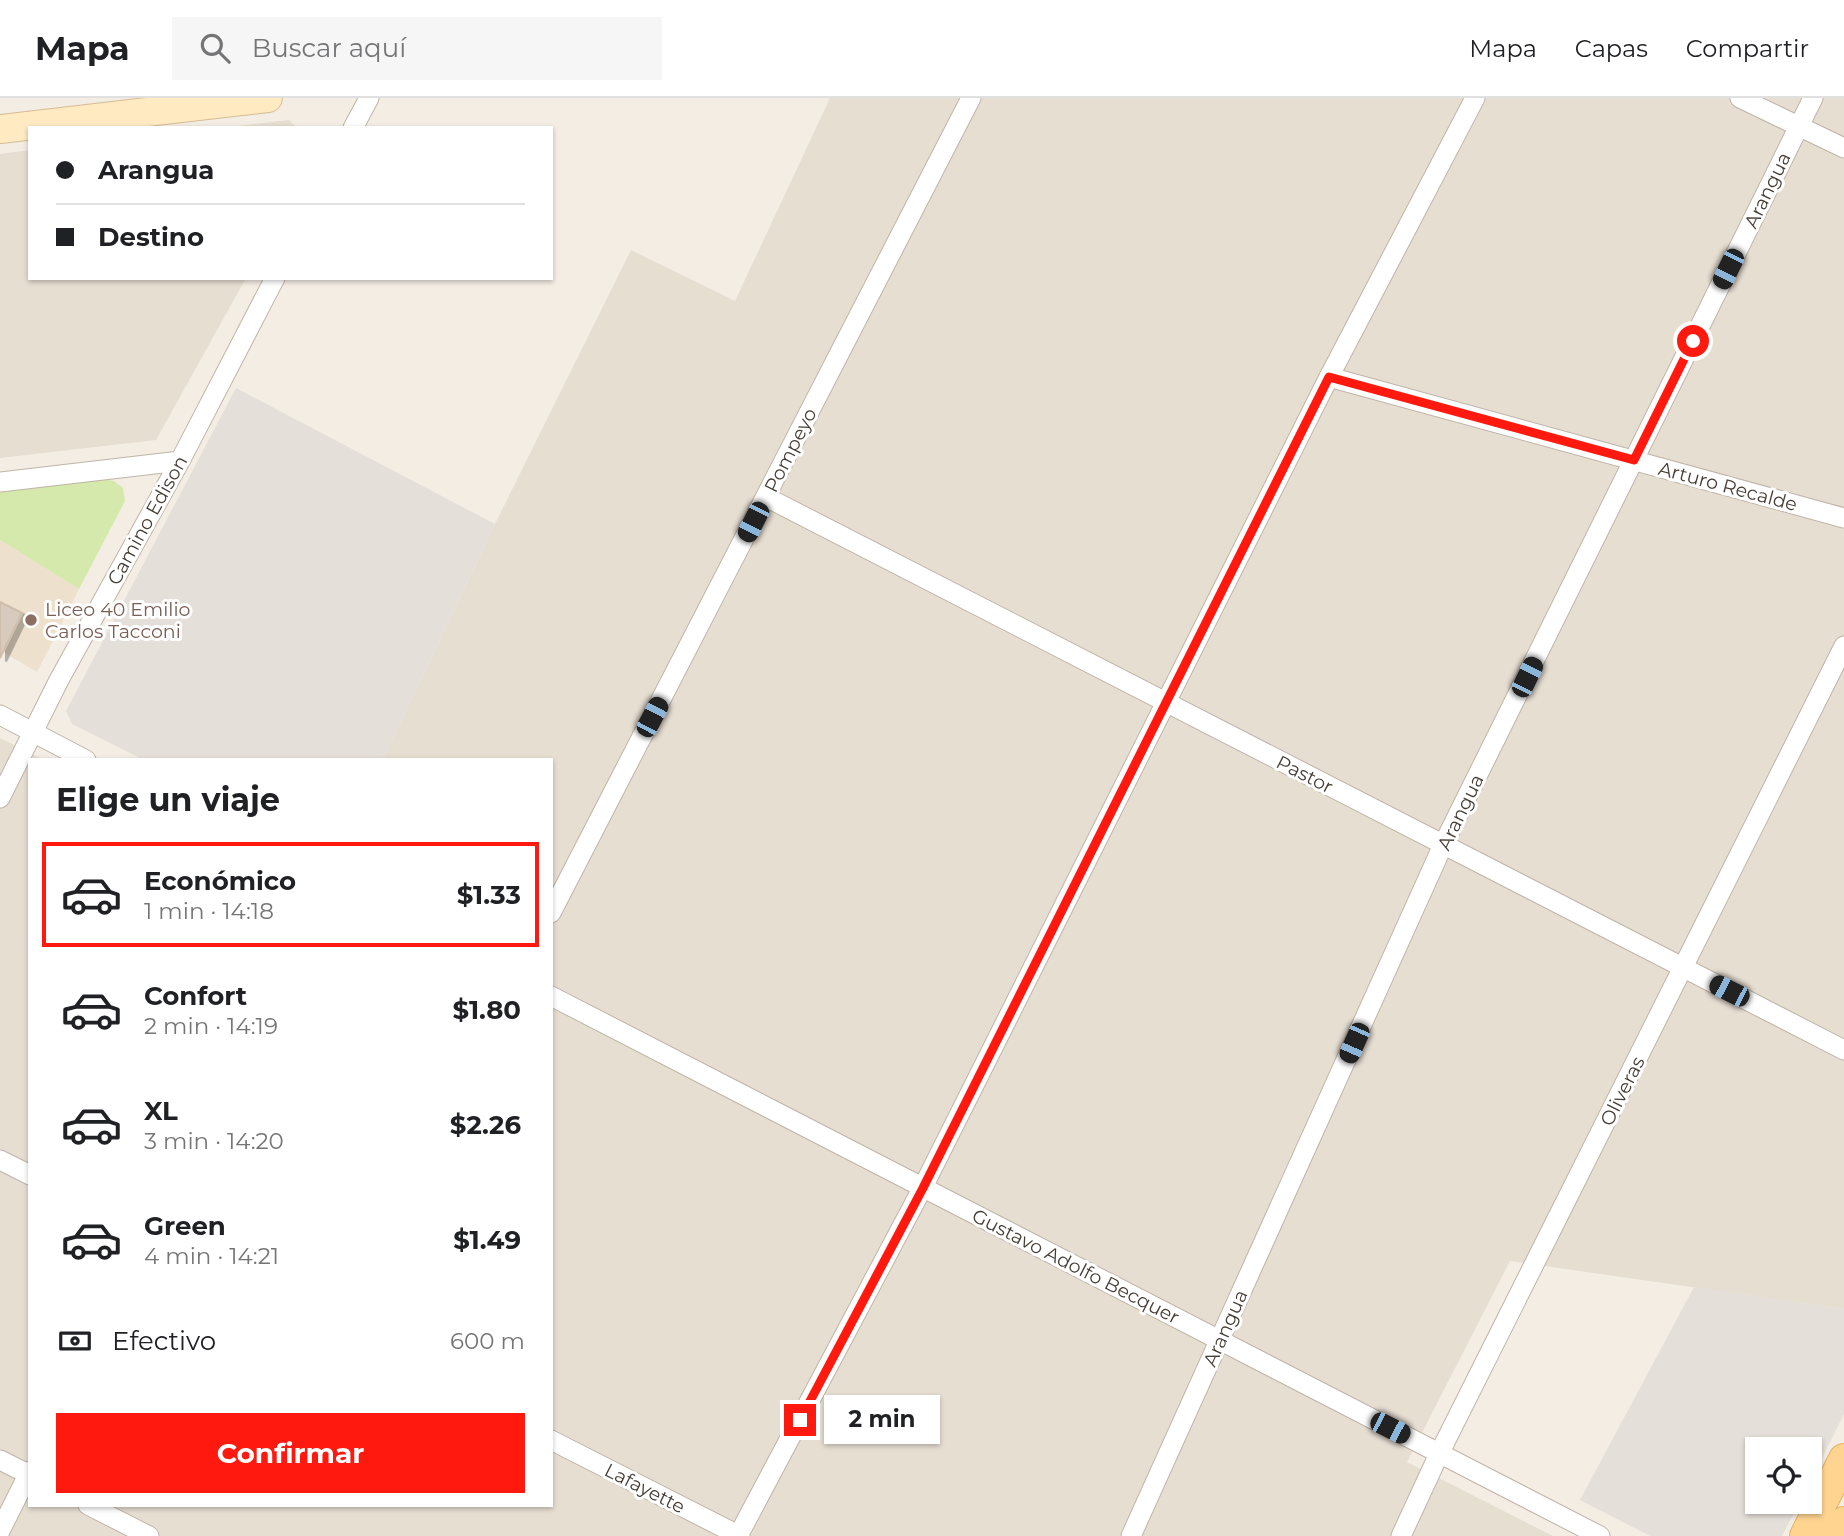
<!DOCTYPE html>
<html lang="es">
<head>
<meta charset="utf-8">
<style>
  :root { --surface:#fff; --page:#f6f6f6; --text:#202124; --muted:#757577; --line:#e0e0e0; --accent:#ff190f }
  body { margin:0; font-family:Montserrat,sans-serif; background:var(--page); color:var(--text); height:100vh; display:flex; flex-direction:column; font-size:26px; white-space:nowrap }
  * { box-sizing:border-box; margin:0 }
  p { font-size:23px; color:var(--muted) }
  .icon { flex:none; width:38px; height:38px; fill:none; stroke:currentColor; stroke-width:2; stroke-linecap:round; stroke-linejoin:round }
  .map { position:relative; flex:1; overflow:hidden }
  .details { position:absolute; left:28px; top:660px; width:525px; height:749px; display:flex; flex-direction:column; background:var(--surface); border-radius:0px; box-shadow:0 2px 5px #0004 }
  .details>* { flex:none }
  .top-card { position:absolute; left:28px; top:28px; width:525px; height:154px; border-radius:0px; box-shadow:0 2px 5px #0004; display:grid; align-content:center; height:154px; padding:0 28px; background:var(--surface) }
  .fabs { position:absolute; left:1745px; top:1339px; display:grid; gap:14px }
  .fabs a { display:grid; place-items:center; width:77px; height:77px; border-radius:0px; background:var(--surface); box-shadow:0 2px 5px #0004; font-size:35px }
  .end { position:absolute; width:32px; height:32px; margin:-16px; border:9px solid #ff190f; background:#fff; box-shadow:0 0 0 4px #fff }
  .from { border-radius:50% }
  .bubble { position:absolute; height:49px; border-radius:0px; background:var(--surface); box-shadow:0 2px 5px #0004; font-size:23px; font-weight:700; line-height:49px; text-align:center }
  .car { position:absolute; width:21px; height:42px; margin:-21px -10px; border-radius:9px; box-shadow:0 0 5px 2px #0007; background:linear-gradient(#222 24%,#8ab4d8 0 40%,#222 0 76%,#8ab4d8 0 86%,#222 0) }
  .top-card b { display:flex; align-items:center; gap:24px; height:66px; font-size:26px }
  .top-card b+b { border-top:2px solid var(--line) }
  .top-card i { width:18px; height:18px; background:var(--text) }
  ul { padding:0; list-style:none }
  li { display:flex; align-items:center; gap:21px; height:105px; margin:0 14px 10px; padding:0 14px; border:4px solid transparent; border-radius:0px }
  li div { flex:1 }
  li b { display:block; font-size:26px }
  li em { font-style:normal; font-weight:700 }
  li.active { border-color:var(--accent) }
  li>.icon { width:63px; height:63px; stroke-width:1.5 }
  h2 { padding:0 28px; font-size:32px; line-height:84px }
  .pay { display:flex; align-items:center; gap:18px; height:77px; padding:0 28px; font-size:26px }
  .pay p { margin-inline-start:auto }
  .primary-button { display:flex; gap:14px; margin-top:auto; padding:14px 28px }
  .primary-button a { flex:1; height:80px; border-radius:0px; background:var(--accent); color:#fff; font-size:28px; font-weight:700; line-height:80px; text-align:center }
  header { display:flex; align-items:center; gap:42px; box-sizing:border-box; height:98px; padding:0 35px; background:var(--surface); border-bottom:2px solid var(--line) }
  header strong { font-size:33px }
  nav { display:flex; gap:38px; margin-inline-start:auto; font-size:24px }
  .search { width:490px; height:63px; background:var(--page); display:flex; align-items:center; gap:18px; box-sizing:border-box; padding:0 24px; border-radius:0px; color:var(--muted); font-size:26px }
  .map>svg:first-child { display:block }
</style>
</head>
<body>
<header>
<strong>Mapa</strong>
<div class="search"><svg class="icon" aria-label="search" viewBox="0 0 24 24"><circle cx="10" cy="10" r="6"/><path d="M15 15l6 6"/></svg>Buscar aquí</div>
<nav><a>Mapa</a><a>Capas</a><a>Compartir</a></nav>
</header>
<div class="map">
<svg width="1844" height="1438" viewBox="0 0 1844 1438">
  <defs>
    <filter id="shadow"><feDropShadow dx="6" dy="3.5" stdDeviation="0" flood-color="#0004"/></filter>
  </defs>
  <rect width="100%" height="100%" fill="#f3ede4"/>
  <path fill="#e7ded2" d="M830,0H1844V1211L1510,1163L1407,1364L1553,1438H0V640L42,661L30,662V1407H551V662L383,661L495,426L631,152L735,203Z
    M289,22L297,30H221Z
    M30,52V180H246L156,342L0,360V56Z"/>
  <path fill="#e5dfda" d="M236,290L495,426L383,661H142L72,626L66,613Z
    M1694,1189L1844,1211V1316L1810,1384V1351H1757V1404H1800L1782,1438H1650L1580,1402Z"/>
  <path fill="#ede1ce" d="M0,442L79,491L37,574L3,554L0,560Z"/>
  <path fill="#d4e9ab" d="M100,381L114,383L123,390L125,403L79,491L0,442V394Z"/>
  <path fill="#d8cabc" stroke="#d0beac" stroke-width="2" filter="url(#shadow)" d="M0,504L22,515L0,560Z"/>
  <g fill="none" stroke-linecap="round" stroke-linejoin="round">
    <g stroke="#bfb4a7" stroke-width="21">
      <path id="street" d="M1740,0L1844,50
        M353,30L369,0
        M1329,279L1844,420
        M0,384L180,363
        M766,399L1844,952
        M0,617L86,662
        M0,700L59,582L180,363L275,180
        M551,815L971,0
        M551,898L1600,1438
        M0,1062L30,1077
        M551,1342L740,1438
        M0,1362L30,1377
        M88,1407L149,1438
        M0,1433L30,1373
        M738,1438L923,1089L1329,279L1475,0
        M1131,1438L1443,747L1813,0
        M1401,1438L1439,1356L1844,548"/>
    </g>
    <g stroke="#d5bc92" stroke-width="30">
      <path id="secondary" d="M0,31L268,0"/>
    </g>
    <g stroke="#e8af5e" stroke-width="32">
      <path id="primary" d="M1805,1438L1844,1361
        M1837,1438L1844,1424"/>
    </g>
    <use href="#street" stroke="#fff" stroke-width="19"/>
    <use href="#secondary" stroke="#ffeac2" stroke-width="28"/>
    <use href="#primary" stroke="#ffd491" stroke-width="30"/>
  </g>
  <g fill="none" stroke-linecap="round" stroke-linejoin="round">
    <path stroke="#ff190f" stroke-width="9" d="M800,1322L923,1090L1329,279L1634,362L1693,243"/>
  </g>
  <circle fill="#8d6e63" stroke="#fff" stroke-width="2.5" cx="31" cy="522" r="7"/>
  <g text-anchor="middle" stroke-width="6" stroke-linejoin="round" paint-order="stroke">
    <g font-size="19" fill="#453d34" stroke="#fff">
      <text transform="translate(1767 92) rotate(-64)" y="7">Arangua</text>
      <text transform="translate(790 352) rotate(-63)" y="7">Pompeyo</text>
      <text transform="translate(1728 388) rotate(15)" y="7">Arturo Recalde</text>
      <text transform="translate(147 422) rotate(-61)" y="7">Camino Edison</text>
      <text transform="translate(1305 676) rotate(27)" y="7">Pastor</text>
      <text transform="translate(1460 714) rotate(-64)" y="7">Arangua</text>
      <text transform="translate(1622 993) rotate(-63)" y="7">Oliveras</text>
      <text transform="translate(1076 1168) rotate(27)" y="7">Gustavo Adolfo Becquer</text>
      <text transform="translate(1225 1230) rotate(-66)" y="7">Arangua</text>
      <text transform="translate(645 1390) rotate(27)" y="7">Lafayette</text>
    </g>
    <g font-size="19" fill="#785e54" stroke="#fff" text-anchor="start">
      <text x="45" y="518">Liceo 40 Emilio<tspan x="45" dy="22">Carlos Tacconi</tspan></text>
    </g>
  </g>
</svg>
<div class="fabs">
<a><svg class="icon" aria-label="locate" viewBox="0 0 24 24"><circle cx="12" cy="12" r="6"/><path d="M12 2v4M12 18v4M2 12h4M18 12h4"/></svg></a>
</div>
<i class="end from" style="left:1693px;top:243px"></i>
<i class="end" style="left:800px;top:1322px"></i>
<div class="bubble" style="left:824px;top:1297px;width:116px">2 min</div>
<i class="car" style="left:1728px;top:171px;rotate:206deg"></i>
<i class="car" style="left:753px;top:424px;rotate:207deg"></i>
<i class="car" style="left:1527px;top:579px;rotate:26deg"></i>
<i class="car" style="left:652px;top:619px;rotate:28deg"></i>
<i class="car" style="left:1729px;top:893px;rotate:297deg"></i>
<i class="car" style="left:1354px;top:945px;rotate:204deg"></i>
<i class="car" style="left:1390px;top:1330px;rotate:117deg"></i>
<div class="top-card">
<b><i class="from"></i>Arangua</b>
<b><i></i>Destino</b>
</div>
<section class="details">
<h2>Elige un viaje</h2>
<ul>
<li class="active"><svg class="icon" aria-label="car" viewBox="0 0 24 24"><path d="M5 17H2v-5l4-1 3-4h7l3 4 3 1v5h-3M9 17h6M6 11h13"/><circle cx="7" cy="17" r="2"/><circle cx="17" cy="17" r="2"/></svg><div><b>Económico</b><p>1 min · 14:18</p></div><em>$1.33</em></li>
<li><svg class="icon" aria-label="car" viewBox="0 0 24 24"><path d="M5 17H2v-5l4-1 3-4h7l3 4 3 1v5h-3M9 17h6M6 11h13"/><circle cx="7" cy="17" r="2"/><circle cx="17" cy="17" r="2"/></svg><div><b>Confort</b><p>2 min · 14:19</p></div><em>$1.80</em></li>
<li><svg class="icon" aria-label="car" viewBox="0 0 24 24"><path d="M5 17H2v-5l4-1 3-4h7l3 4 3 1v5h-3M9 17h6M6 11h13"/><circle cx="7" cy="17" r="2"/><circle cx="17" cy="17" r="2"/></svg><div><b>XL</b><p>3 min · 14:20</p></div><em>$2.26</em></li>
<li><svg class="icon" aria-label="car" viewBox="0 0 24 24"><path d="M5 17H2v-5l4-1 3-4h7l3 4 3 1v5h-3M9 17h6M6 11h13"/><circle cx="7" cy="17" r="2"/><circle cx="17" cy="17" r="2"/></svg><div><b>Green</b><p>4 min · 14:21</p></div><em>$1.49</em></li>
</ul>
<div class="pay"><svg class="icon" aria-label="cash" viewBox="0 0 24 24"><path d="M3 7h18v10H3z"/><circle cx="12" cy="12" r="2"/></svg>Efectivo<p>600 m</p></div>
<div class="primary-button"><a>Confirmar</a></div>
</section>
</div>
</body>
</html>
